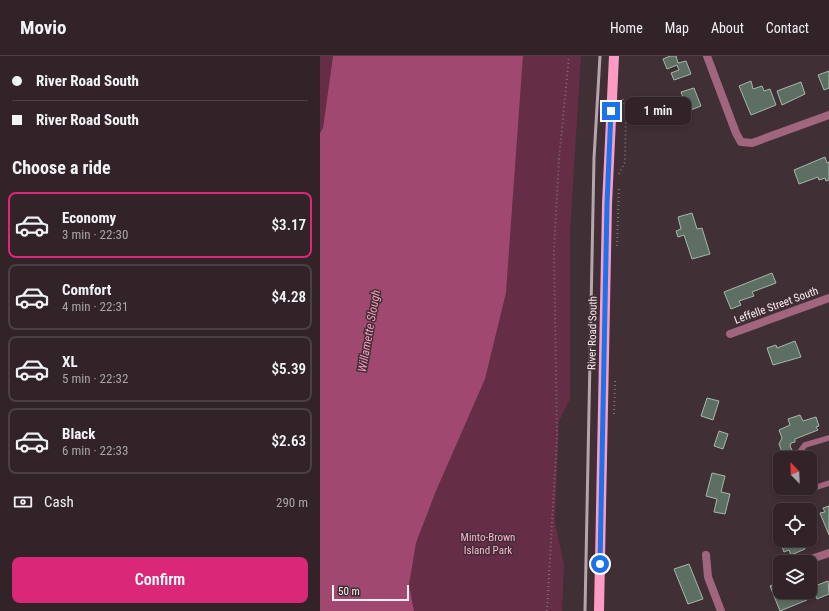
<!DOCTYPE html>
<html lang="en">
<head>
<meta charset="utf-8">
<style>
  :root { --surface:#312328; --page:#392b30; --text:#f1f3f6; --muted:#a8a4a8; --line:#4c4045; --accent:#db2777 }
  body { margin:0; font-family:"Roboto Condensed",sans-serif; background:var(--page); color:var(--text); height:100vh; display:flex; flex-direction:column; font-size:15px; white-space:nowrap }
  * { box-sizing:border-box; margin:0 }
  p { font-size:13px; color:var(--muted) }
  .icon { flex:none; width:22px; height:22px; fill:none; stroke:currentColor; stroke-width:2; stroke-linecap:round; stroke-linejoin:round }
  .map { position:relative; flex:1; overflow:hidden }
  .drawer { display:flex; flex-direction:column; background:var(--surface); width:320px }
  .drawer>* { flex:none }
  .hud { display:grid; align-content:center; height:88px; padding:0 12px; background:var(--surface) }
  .needle { width:26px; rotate:337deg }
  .controls { position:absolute; left:453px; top:395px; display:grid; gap:8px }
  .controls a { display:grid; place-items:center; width:44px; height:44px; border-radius:8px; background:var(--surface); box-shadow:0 2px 6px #0003,0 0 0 1px var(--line); font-size:20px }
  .scale { position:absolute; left:12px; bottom:10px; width:77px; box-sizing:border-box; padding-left:4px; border:2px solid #faeef2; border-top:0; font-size:11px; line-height:14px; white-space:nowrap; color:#faeef2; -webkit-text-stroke:3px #412f36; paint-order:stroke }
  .end { position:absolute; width:18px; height:18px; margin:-9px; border:5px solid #1a73e8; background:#fff; box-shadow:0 0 0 2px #fff }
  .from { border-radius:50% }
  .bubble { position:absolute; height:28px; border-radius:8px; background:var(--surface); box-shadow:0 2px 6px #0003,0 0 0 1px var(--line); font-size:13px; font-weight:600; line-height:28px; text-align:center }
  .hud b { display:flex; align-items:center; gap:14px; height:38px; font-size:15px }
  .hud b+b { border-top:1px solid var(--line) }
  .hud i { width:10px; height:10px; background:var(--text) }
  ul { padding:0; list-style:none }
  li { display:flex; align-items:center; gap:12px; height:66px; margin:0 8px 6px; padding:0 4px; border:2px solid var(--line); border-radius:8px }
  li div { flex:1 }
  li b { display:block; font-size:15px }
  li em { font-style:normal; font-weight:600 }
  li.on { border-color:var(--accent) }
  li>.icon { width:36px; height:36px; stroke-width:1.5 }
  h2 { padding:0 12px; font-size:18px; line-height:48px }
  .pay { display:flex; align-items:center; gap:10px; height:44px; padding:0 12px; font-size:15px }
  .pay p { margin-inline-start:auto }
  .primary-button { display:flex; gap:8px; margin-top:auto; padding:8px 12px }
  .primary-button a { flex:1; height:46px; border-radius:8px; background:var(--accent); color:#fff; font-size:16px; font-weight:600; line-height:46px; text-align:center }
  header { display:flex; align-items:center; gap:24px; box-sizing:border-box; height:56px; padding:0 20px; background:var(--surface); border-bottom:1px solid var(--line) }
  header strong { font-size:19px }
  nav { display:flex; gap:22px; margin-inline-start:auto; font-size:14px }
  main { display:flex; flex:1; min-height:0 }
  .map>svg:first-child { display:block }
</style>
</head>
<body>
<header>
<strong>Movio</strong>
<nav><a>Home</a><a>Map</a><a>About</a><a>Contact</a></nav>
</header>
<main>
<section class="drawer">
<div class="hud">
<b><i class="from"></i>River Road South</b>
<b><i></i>River Road South</b>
</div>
<h2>Choose a ride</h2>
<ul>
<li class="on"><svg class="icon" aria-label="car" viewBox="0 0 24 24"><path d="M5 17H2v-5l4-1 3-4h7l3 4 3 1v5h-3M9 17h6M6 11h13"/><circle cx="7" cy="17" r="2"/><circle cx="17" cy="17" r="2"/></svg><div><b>Economy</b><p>3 min · 22:30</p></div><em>$3.17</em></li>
<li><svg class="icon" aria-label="car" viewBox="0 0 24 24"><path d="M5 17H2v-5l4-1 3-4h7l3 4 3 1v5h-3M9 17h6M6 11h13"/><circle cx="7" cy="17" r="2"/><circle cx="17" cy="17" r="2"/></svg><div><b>Comfort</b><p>4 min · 22:31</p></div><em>$4.28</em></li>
<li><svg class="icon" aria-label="car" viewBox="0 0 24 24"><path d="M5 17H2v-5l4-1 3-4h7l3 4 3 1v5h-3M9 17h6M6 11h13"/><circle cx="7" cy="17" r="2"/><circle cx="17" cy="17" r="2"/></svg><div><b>XL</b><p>5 min · 22:32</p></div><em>$5.39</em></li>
<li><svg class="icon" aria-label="car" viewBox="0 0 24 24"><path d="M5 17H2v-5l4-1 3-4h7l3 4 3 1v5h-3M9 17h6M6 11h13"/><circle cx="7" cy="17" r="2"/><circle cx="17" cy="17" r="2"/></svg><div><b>Black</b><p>6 min · 22:33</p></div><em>$2.63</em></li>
</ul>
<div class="pay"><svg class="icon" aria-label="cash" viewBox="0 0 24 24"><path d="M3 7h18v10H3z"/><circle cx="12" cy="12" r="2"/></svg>Cash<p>290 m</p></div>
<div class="primary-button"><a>Confirm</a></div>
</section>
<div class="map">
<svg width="509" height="555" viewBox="0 0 509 555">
  <rect width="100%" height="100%" fill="#412f36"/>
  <path fill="#652d46" d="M0,0H13L3,72L0,77Z
    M203,0H261L250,174V343L239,365L235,466L244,509L242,555H94L89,529L96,487L116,435L165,323L186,237Z"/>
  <path fill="#a14871" d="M13,0H203L186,237L165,323L116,435L96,487L89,529L94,555H0V77L3,72Z"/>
  <path fill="#5d6f62" stroke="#a5b8aa" d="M350,0H356L358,7L366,5L371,18L354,24L351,17L359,14L357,9L347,13L343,3Z
    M509,15V32L504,34L498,19Z
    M431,25L433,33L442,30L444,35L450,33L456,49L431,59L419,30Z
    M481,26L485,38L462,49L457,35Z
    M374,32L381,50L368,55L361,36Z
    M505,101L507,107L509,106V124L506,125L505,122L499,124L498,121L479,128L474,114Z
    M372,157L377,173L382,172L390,198L372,203L364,179L358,181L356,175L361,173L358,161Z
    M452,217L456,227L432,236L434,240L419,245L421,249L411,253L404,236Z
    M475,285L481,301L453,309L447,292L456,289L457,292Z
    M387,342L399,345L393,364L381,360Z
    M480,359L483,365L496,361L499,370L496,371L498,374L475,383V386L471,387L470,390L474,398L467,402H460L459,417L453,402L463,398L459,388L462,382L459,374L470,369L468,363Z
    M399,375L408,378L403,393L394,390Z
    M392,417L405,420L401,436L410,438L405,458L394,456L397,443L386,440Z
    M509,450V479L500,457L505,456L503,452Z
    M460,477V484H482L485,493L471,499L469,494L464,496L457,478Z
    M473,501L475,506H462Z
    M460,507V521H459L455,509Z
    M369,508L383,543L368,548L354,513Z
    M508,525L509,538L497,543L492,531Z
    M460,526V536H471V538L484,536L487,544L460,555L450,530Z"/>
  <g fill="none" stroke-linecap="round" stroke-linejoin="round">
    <path stroke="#7e6e74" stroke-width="2" stroke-dasharray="1 3" stroke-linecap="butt" d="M299,118L305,106L306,52L302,41
      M297,190L299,131
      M294,358L295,325
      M227,555L237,380L234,193L239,103L249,0"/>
    <path stroke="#a1657e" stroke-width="5.5" d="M475,402L485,389L509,382
      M485,432L488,434L509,427"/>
    <path stroke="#a1657e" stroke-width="8" d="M387,0L416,77L421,86L432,87L509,59
      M410,278L509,242
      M386,499L388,521L401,555
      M491,503L509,497"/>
    <path stroke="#fd9bc5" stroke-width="10" d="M279,555L287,148L294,0"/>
    <path stroke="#b4a6ab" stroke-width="3" d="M265,555L274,102L280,0"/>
  </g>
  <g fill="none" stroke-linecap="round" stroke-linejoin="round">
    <path stroke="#1a73e8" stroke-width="5" d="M280,508L287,148L291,55"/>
  </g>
  <g text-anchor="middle" stroke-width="3" stroke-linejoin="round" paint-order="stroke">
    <g font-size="11" fill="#faeef2" stroke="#412f36">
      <text transform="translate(456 249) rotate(-20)" y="4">Leffelle Street South</text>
      <text transform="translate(272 277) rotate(-89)" y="4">River Road South</text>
    </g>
    <g font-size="11" fill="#feb3d1" stroke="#412f36">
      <text x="168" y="485">Minto-Brown<tspan x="168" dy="13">Island Park</tspan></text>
    </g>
    <g font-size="12" font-style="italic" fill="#fd9cc5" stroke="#412f36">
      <text transform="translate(49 275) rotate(-80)" y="4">Willamette Slough</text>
    </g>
  </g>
</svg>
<div class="controls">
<a><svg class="needle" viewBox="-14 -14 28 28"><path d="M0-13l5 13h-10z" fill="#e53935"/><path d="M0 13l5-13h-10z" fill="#a8a4a8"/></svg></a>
<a><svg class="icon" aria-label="locate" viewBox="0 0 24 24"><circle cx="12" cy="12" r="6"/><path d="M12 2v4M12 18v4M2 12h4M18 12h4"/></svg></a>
<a><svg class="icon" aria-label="layers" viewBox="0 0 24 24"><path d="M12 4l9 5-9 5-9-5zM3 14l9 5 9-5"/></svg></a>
</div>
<div class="scale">50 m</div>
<i class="end from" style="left:280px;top:508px"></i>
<i class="end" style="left:291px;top:55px"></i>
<div class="bubble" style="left:305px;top:41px;width:66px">1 min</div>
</div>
</main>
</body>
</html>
